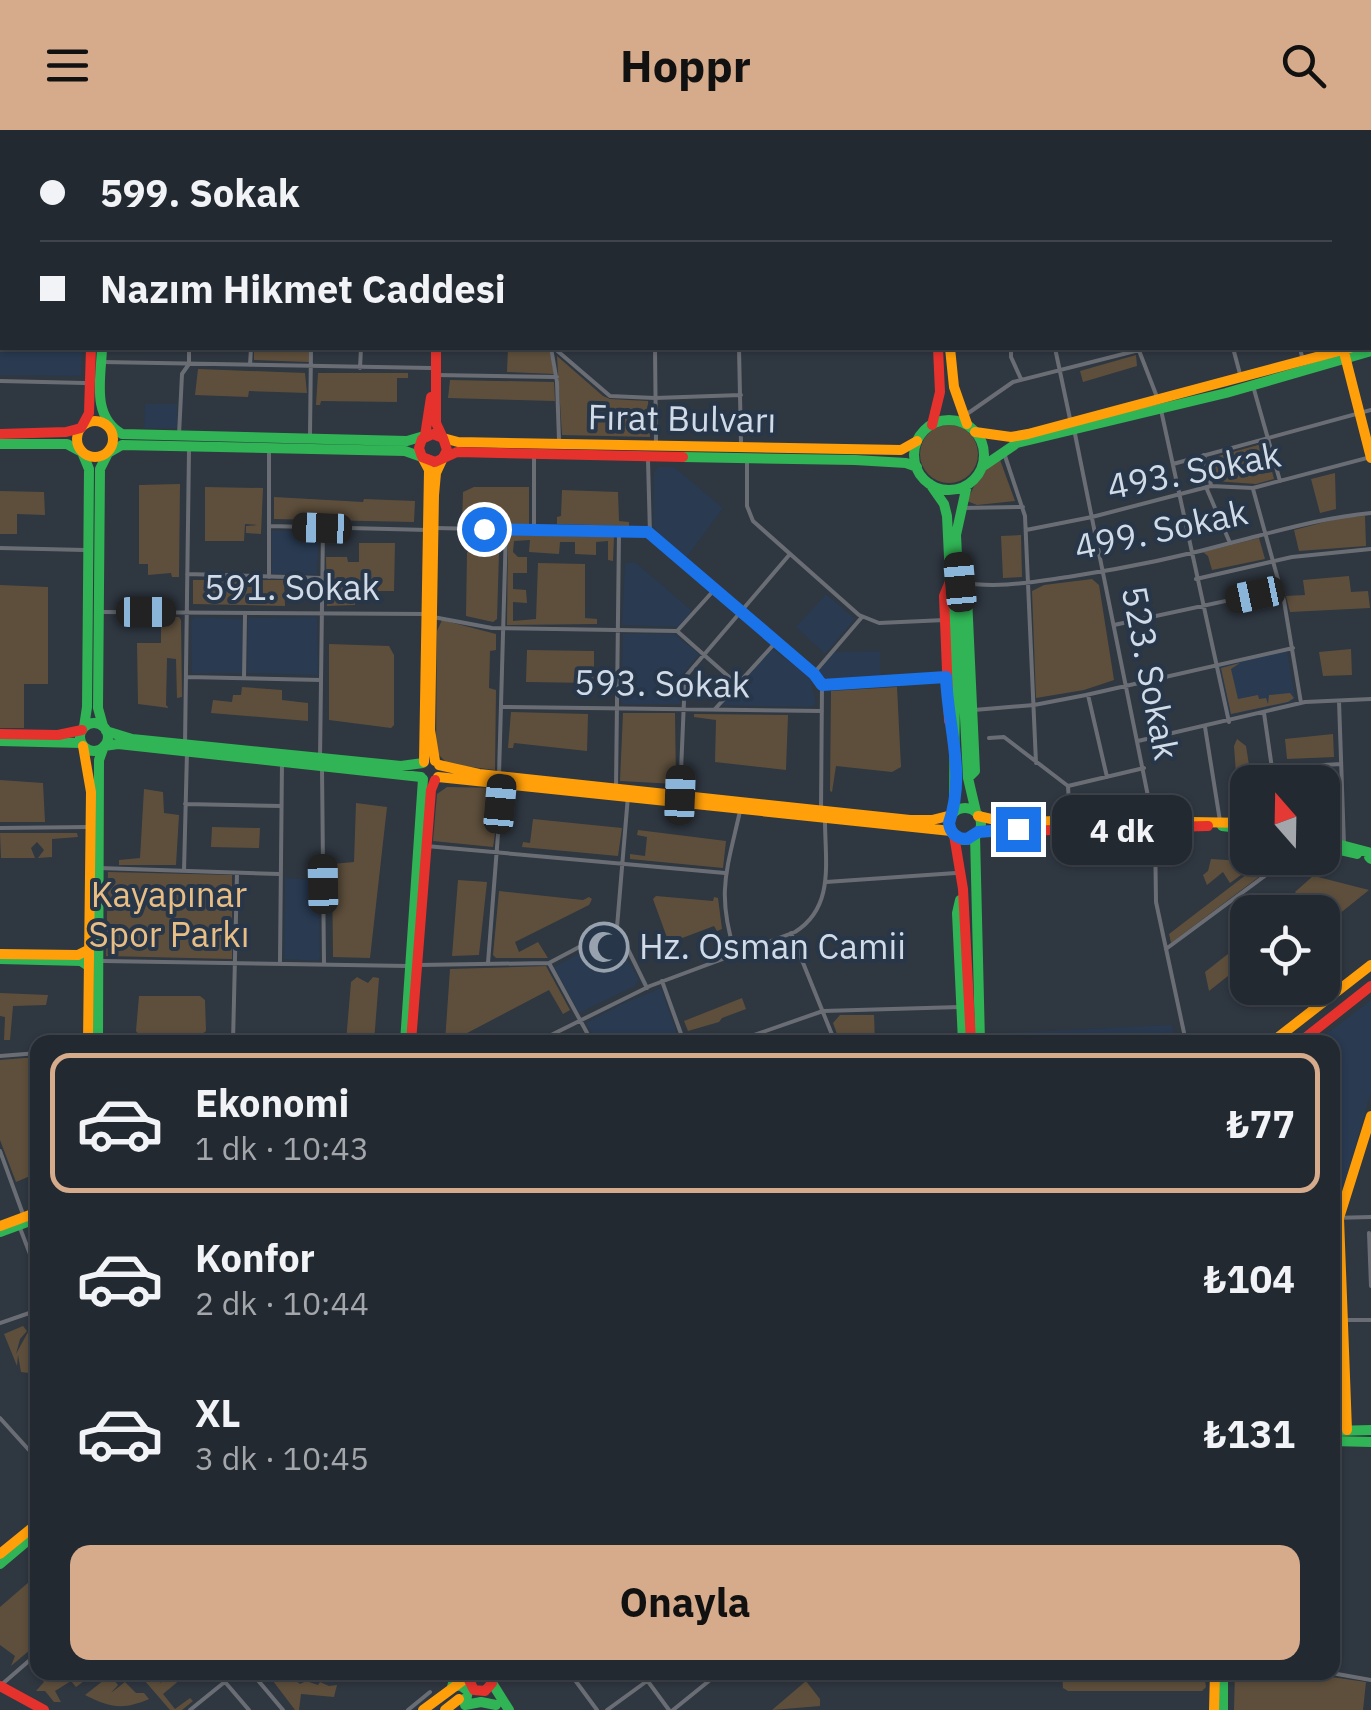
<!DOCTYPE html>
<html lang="tr">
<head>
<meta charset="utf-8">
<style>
  :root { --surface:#232931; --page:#2f353d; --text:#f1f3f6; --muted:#a3a6ab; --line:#40454d; --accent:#d6ab8b }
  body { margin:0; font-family:"IBM Plex Sans",sans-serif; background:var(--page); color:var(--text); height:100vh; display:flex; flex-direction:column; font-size:38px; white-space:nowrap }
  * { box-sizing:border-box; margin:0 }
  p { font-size:32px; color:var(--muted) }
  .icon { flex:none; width:55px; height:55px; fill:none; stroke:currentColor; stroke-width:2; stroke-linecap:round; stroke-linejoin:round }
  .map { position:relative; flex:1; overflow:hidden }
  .side { position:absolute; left:30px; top:905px; width:1310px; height:645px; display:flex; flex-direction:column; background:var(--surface); border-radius:20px; box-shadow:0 2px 8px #0004,0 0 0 2px var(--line) }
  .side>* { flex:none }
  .hud { position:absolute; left:0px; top:0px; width:1372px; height:220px; box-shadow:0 2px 8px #0004,0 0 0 2px var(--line); display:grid; align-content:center; height:220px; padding:0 40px; background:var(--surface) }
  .needle { width:65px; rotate:340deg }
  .fabs { position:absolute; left:1230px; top:635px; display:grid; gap:20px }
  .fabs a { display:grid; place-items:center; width:110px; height:110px; border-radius:20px; background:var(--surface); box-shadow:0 2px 8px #0004,0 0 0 2px var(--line); font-size:50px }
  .end { position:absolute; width:45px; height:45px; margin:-22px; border:12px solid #1a73e8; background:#fff; box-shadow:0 0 0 5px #fff }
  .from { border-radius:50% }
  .bubble { position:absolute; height:70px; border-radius:20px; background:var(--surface); box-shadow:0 2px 8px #0004,0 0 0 2px var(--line); font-size:32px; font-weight:700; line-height:70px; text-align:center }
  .car { position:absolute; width:30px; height:60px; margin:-30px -15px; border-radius:12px; box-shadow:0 0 8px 2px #0007; background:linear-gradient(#222 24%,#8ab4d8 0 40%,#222 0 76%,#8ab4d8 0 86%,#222 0) }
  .hud b { display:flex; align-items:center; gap:35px; height:95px; font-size:38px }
  .hud b+b { border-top:2px solid var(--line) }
  .hud i { width:25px; height:25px; background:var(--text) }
  ul { padding:18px 0 0; list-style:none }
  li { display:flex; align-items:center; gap:30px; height:140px; margin:0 20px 15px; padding:0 20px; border:5px solid transparent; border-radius:20px }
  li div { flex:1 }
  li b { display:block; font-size:38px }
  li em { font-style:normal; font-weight:700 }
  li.current { border-color:var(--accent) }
  li>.icon { width:90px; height:90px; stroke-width:1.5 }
  .cta { display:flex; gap:20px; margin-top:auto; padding:20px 40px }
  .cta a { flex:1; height:115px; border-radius:20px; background:var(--accent); color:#111; font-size:40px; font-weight:700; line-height:115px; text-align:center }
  header { display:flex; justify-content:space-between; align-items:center; height:130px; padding:0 40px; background:var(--accent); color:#111; font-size:45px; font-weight:700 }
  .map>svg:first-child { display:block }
</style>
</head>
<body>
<header><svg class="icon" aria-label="menu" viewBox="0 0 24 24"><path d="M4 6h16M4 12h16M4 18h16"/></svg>Hoppr<svg class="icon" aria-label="search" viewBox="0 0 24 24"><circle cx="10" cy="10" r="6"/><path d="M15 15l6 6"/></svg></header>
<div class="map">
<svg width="1371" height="1580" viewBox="0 0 1371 1580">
  <rect width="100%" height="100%" fill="#2f3741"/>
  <path fill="#293a51" d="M0,159L2,218H82L81,246L0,245Z
    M145,274H177V298H144Z
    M659,337H674L723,378L686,428L662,408L653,396L654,342Z
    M272,401H319L317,445L272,444Z
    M635,432L692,481L678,497L622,495L625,433Z
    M826,464L855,489L825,524L796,497Z
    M194,487L242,489V543H192L191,491Z
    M317,487L318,545L247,543L248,488Z
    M623,504H674L699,524L680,548V574H623L621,571Z
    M772,519L810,547L816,574L812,577L722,575Z
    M880,521V547L827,550L818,541L834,522Z
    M1287,521L1295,568L1292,572L1230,585L1219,537Z
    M285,748L318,750L320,828L317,831L284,829Z
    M621,819L639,849L635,856L579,883L554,837L584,821L592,834Z
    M661,858L680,912H596L586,893L622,874Z
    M1371,870V962L1337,1080L1333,1082L1332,912H1316Z
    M1172,895L1176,912H1000L1005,910L1004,903Z"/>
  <path fill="#5e4f3c" d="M254,218H309V232L254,230Z
    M508,218H549L554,244L507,242Z
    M1136,225L1137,236L1083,252L1080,241Z
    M557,226L603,266L610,269L648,271L650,307L562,305Z
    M198,239L305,243L307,263L249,261L248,267L195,265Z
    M318,243H408V248H397V272L321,271L320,275H316Z
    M450,250L554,252L555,271L448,268Z
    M920 324a29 29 0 1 1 58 0a29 29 0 1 1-58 0Z
    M1265,313L1274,349L1256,354L1214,351L1208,329Z
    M999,327L1015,371L977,375L967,371L978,348Z
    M1335,343L1336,379L1320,383L1311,349Z
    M180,354L179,447H172L171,443L148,445V434H139V355Z
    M205,357L263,358L261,404L246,403V396L258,395L245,394L244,411H205Z
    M474,357H529V396L462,395L463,362Z
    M562,360L618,362L619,391L629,392V396L557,394V387L561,386Z
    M0,361L44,362L45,385L17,384V404H0Z
    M274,367L363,372L364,369L415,371L414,392L274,389Z
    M1365,386L1366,416L1299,421L1294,400L1344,387Z
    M511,405L614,407L613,431L608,430V411L596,412V425L575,424V412H560L559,424L529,422L530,410L514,411L513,422L518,427H527V443H513V459L526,460L527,473L513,472V491L536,489L538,433L585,434V488L597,489V494L507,495L508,408Z
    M1021,405L1022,447L1003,448L1001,406Z
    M1259,408L1265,429L1212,440L1208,426L1203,422Z
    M359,413H395L394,461H371V454H354L355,475L327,476L326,427H347L348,432H359Z
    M467,422L499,423L497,489L493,492L466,486Z
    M1349,446L1351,462L1368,461L1370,478L1290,482L1286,466L1305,465L1303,450Z
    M1092,449L1099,455L1114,550L1084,560L1036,568L1032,461L1044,455Z
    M193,450H284L285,476L193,474Z
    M0,455L48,457V554H24V598H0Z
    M161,487H179L181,490L182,567L177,568L176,529L167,528L166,575L169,578L138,574L137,513H161Z
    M442,490L496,504V520L490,521L489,558L496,560L495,640L448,634L436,622L437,501Z
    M329,514L389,516L394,525V595L391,598L329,590Z
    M1351,519L1352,545L1323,546L1319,522Z
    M527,520L594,521V553L526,552Z
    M1240,533L1231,539L1238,569L1258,565L1259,569L1266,568L1268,574L1269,565L1290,563L1294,568L1288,572L1231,584L1221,538Z
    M242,557L282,560V570L308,573V591L211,583L213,570L232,572L233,565H241Z
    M897,557L901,637L892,642L836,636L832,662L830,661L831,561Z
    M511,582L588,584L587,621L514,613L513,618H508Z
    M623,583H675L676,654L620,651Z
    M694,584L788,585L786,640L715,632L716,590L694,587Z
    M1333,604L1334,627L1287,629L1285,609Z
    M1237,609L1246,616L1250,641L1254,642L1256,651L1234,654L1233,645L1236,643L1234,616Z
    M0,650L43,653L45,692H0Z
    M447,657L497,658L498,665H491L489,695L496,697L493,717L433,711L437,664Z
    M144,659L163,662L164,683L179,685L176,735H119V730L140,728Z
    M356,673L387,677L370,828L333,827L332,734L354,732Z
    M533,689L622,698L618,726L522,717L523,712L530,713Z
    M212,697L260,698L259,718L211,717Z
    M638,700L726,711L723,738L630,729V724L645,726L647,707L637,705Z
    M0,703H77L78,707L52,709V727L38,728L44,720L37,712L31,718L35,728H1Z
    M1268,728H1284L1171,813L1169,804Z
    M1211,729L1259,732L1230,753L1223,742L1207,755L1203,745L1208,741Z
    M108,742L232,745V829L106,826Z
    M1313,746H1314L1369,760L1323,797L1322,782H1310L1295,762Z
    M458,750L487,752L479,825L452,826Z
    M499,761L583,770L589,767L592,769L589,775L515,812L519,822L538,812L548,828H496L493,825Z
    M656,766L713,771L714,767L718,768L722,799L717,801L714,796L669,813L653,769Z
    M1247,809V831L1209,861L1205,842Z
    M546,836L570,880L563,884L549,860L450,912H445L450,839Z
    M357,847L368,853L373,847L379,848L374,912H346L351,852Z
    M0,863L48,865L46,875L13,876L10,910H4L5,887L0,886Z
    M139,866H200L205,870L206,901L200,906L139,905L136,901Z
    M742,868L746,879L722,888L719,892L688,901L684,891Z
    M840,885H874L875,912H840L833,893Z
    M37,927V1043L16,1052L0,1010V930Z
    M23,1196L27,1201L20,1209L16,1224L28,1202L37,1216V1229H34L37,1244L21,1242L18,1225L17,1236L4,1204Z
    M37,1445V1514L11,1536L15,1526L0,1515V1477Z
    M37,1542L84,1543L88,1548L76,1557L71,1551L55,1561L61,1572H54L45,1561H36L44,1552Z
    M113,1543H133L122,1551L118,1547L114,1550L118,1555L111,1563L125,1552L136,1563H144L149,1569C124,1580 110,1578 85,1565Z
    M138,1543H146L147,1549L161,1543L165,1548L159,1554L171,1546L169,1543H178L181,1549L163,1564L175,1579L190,1568L193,1571L182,1580H170Z
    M1062,1543H1204L1206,1557L1202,1561H1068L1063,1558Z
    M1235,1543H1303L1366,1552L1363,1580H1234Z
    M270,1547L295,1550L300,1554L306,1551L318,1555L320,1552L329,1556L337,1555L334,1567L301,1564L299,1580H295Z
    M806,1551L820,1569V1576L772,1580Z"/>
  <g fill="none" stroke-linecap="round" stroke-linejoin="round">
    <path stroke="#6a6e74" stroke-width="4" d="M278,0V2
      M649,0V2
      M732,0V2
      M1351,0L1352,2
      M180,2H188
      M509,2V0
      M849,2H920
      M1008,2V0
      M1048,2V0
      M1112,2L1113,0
      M1203,2L1211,0
      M1370,12H1371
      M1370,77H1371
      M1370,146L1371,149
      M1370,154L1371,153
      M0,155H2
      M551,218L557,252L559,310
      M554,218L610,266L655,268L741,265
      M655,218L656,313
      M739,218L741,313
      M1011,218V227L1021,249
      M1055,218L1070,289
      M1138,218L1157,267
      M1233,218L1240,244
      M1300,218L1303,231
      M102,232L431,238
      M250,235L251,218
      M360,238L361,218
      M436,245L557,247
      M0,251L85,253
      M1253,256L1280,351
      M1161,280L1229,592
      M967,284L1013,252L1147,218
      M1075,304L1153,691
      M179,305L182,244L189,234V218
      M310,305L311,218
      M1204,325L1211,355
      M1005,326L1025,386L1036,633
      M534,328V399
      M648,330L650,404L814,543L822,555L821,680
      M747,331V376L753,391L859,485L879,493L945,490
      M1173,334L1371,280
      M1206,357L1230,413
      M1253,359L1284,471L1301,573
      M963,378L1023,377
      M269,396L428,400
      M434,398L648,402
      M1026,400L1092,387L1211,356L1253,358L1371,327
      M0,418L85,420
      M187,444L322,448
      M269,447V322
      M1196,449L1292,427L1371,419
      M960,452C996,459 1032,452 1068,447C1127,438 1185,426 1242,410C1285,399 1327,387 1371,383
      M101,482L426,484
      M433,487L492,498L677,501L737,554
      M1114,495L1281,459
      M678,500L715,459
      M814,543L862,487
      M187,547L321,550
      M244,548L245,485
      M822,555L946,547
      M1088,565L1107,647
      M1339,571L1344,715
      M502,577L822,581
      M715,579L776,512
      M974,580L1034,575L1086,565L1293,518
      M1264,583L1274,652
      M1205,597L1220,691
      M989,608L1004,607L1068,656L1070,691
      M1138,611L1305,572L1371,569
      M185,615L189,320
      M320,628L323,398
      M322,638L324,834
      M1273,638L1341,634
      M499,645L506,399
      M1068,656L1144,638
      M616,658L619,402
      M680,665L685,547L790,424
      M628,666L617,797L647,858
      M185,674L281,676
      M0,698L89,697
      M1155,700L1156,772L1186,912
      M426,716L725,743
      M99,738L279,744
      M184,741L187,622
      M826,752L956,743
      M791,803L835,912
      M1166,819L1289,728
      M735,823C716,762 727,740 740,681
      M103,831L408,836
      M280,831L282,631
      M488,833L502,653
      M549,833L592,912
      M419,835L549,833L617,797
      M662,851L684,912
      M233,912L237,743
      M537,912L650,856L795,802C835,777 825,732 825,690
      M734,912L823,881L960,877
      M0,926L38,923
      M0,1021L24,1087
      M1332,1088L1371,1087
      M20,1098L38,1145
      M1369,1103L1371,1156
      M1343,1190H1371
      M0,1193L38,1180
      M0,1288L38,1330
      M251,1542L283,1580
      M569,1542L597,1580
      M641,1542L669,1580
      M1326,1542L1371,1550
      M225,1552L249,1580
      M0,1556L38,1523
      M190,1580L237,1542
      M408,1580L430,1562
      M607,1580L647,1551
      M673,1580L720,1542"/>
    <path stroke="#30b455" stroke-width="10" d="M107,0V2
      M434,0V2
      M937,0V2
      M102,218C101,249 91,286 122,304L407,311L424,306
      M914 325a35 35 0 1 1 70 0a35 35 0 1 1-70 0Z
      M0,314H67L82,322L89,339L87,577L84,597
      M683,327L855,330L906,333L917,337
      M982,337L1017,313L1226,263L1371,221
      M930,354L944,374L947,386L955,550L954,682
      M967,355L956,405L968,648L976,682
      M967,467L975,641L968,648
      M80 607a14 14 0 1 1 28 0a14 14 0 1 1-28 0Z
      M103,596L98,578L100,339L108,323L122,315L405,321L422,327
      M106,601L132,609L401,636L423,633
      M0,611L81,613
      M104,616L118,614L421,647
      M949 694a16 16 0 1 1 32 0a16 16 0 1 1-32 0Z
      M1222,696L1248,699
      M975,705L980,912
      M1322,710L1371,723
      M1322,716L1357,724
      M1369,727L1371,729
      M960,770L957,783L963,912
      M0,829L81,831L87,835
      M98,912L99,630L104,616
      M405,912L423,649
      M0,1102L38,1088
      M1332,1301L1371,1300
      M1332,1311L1371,1312
      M0,1434L38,1402
      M456,1542L452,1557L460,1555L468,1561L465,1575L481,1572L496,1575
      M1223,1542V1580
      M492,1553L509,1580"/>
    <path stroke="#ff9f0a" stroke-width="10" d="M95,0V2
      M927,0V2
      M1370,212L1371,211
      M950,218L954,257L967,294
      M1345,226L1371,328
      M77 309a18 18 0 1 1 36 0a18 18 0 1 1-36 0Z
      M975,302L1011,307L1028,304L1350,218
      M443,308L458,312L901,320L917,311
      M422,327L429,340L424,632
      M83,616L91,662L88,912
      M435,631L430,600L434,365L436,343L443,328
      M439,635L479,644L910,690H932L952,685
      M438,647L951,701
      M978,686L1009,693L1075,690L1248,693
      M0,824L78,825L88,820
      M1272,912L1371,835
      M0,1096L38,1082
      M1347,1300L1339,1088L1371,986
      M0,1424L38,1393
      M423,1580L469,1546
      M445,1580L459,1569
      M1214,1580L1215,1542"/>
    <path stroke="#e5322d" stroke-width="10" d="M440,0V2
      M920,0V2
      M945,0V2
      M1287,0V2
      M436,218V293L443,308
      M932,295L940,262L938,218
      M0,304L66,302L81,298L89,283L91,218
      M425,306L431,267
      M443,328L447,320L443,308L433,304L422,309L419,318L422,327L435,332L457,322L683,327
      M949,591L944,466L951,449
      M0,604L58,605L82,600
      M978,702L1208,696
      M954,705L963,759L971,912
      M411,912L431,660L435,650
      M1300,912L1371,856
      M468,1548L474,1560L485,1561L492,1553L490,1542
      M0,1556L44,1580"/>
  </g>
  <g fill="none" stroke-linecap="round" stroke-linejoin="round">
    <path stroke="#1a73e8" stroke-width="12" d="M484,399L648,402L814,544L822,555L946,547C948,599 966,642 949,693C950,703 957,709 967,709L978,702L1018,699"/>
  </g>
  <defs>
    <g id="mosque-ring" transform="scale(2.5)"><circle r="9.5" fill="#273649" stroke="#98a2ae" stroke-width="1.5"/><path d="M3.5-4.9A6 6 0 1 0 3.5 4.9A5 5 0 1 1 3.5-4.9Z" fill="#98a2ae"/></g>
  </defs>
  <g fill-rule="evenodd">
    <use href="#mosque-ring" x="604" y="817"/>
  </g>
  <g text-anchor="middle" stroke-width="8" stroke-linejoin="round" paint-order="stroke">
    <g font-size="35" fill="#d1dbe8" stroke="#273649">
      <text transform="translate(682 289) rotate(1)" y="12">Fırat Bulvarı</text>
      <text transform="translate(1194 341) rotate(-11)" y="12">493. Sokak</text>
      <text transform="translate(1161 400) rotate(-12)" y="12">499. Sokak</text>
      <text x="292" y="470">591. Sokak</text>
      <text transform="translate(1150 543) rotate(79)" y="12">523. Sokak</text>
      <text transform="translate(662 554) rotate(1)" y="12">593. Sokak</text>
    </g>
    <g font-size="35" fill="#e9be84" stroke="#273649">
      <text x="169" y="777">Kayapınar<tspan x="169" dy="40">Spor Parkı</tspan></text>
    </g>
    <g font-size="35" fill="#d1dbe8" stroke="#273649" text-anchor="start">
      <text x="639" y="829">Hz. Osman Camii</text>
    </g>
  </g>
</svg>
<div class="fabs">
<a><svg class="needle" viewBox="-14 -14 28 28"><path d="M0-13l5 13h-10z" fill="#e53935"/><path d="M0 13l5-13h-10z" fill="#a3a6ab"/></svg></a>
<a><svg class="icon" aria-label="locate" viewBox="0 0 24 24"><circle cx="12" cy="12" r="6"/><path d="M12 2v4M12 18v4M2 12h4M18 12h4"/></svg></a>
</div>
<i class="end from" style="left:484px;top:399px"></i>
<i class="end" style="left:1018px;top:699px"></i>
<div class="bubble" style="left:1052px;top:665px;width:140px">4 dk</div>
<i class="car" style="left:322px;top:398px;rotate:272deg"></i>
<i class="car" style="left:960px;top:452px;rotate:355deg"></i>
<i class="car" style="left:1255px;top:465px;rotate:258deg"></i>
<i class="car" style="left:146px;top:482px;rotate:90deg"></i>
<i class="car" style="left:680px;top:665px;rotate:2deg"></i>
<i class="car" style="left:500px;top:674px;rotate:5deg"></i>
<i class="car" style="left:323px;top:754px;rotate:359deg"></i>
<div class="hud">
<b><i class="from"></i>599. Sokak</b>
<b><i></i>Nazım Hikmet Caddesi</b>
</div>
<section class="side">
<ul>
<li class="current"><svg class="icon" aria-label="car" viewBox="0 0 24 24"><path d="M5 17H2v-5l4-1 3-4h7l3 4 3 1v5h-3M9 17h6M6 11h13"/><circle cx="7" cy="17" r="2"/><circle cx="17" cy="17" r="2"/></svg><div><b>Ekonomi</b><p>1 dk · 10:43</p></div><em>₺77</em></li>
<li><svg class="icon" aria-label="car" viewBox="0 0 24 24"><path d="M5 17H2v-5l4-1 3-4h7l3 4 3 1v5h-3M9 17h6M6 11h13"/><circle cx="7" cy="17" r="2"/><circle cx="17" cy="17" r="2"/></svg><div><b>Konfor</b><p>2 dk · 10:44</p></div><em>₺104</em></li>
<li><svg class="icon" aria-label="car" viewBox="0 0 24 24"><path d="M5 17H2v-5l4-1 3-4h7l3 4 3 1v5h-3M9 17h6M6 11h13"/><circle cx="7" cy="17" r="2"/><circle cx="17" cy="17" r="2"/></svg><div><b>XL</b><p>3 dk · 10:45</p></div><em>₺131</em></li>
</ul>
<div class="cta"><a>Onayla</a></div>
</section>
</div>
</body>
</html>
